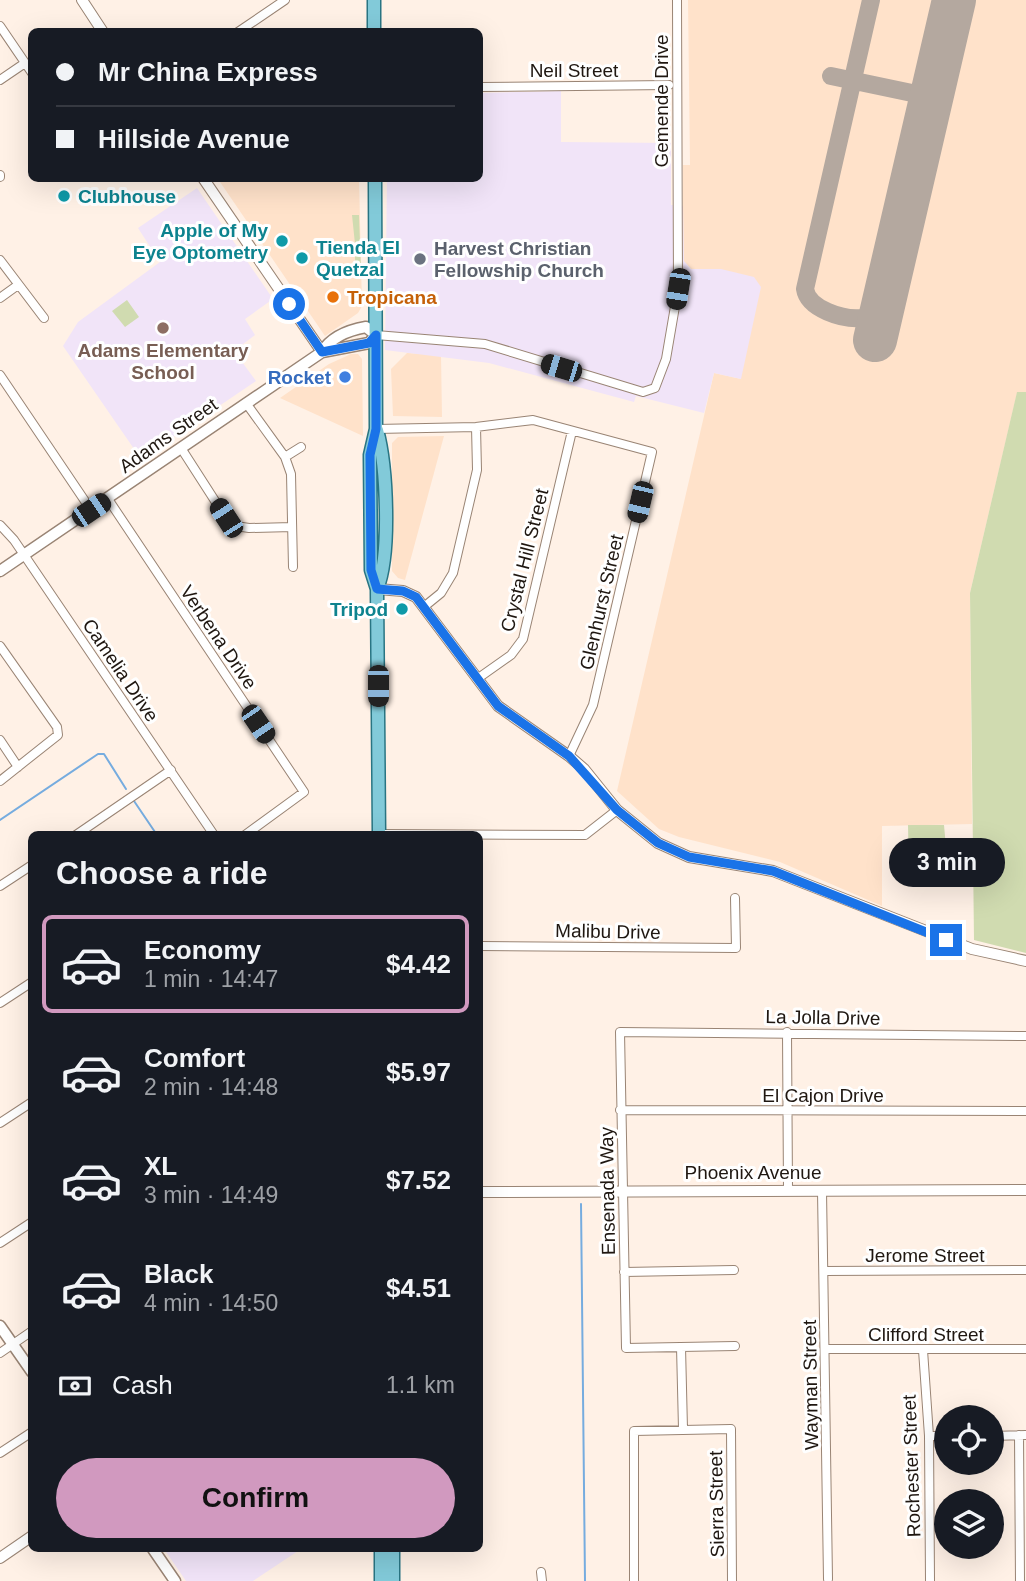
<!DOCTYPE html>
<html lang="en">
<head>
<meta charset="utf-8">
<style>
  :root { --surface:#171b24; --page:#242831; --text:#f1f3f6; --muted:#9ea1a6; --line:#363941; --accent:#d199bf }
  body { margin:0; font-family:Arial,sans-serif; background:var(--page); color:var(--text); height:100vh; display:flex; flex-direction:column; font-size:26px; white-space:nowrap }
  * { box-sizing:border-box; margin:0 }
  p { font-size:23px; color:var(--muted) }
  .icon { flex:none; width:38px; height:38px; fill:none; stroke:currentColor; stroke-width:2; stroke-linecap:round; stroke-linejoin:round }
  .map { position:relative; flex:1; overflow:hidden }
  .sheet { position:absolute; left:28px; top:831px; width:455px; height:721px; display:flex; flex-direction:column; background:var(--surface); border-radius:10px; box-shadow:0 7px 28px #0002 }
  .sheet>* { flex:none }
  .hud { position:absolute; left:28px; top:28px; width:455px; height:154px; border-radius:10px; box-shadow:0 7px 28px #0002; display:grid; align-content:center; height:154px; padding:0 28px; background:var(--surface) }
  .fabs { position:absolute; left:934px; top:1405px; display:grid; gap:14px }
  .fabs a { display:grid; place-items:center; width:70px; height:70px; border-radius:50%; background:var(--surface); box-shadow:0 7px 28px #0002; font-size:35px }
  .end { position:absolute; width:32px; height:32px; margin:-16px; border:9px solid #1a73e8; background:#fff; box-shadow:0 0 0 4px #fff }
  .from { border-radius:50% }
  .bubble { position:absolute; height:49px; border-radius:24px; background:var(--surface); box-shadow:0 7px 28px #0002; font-size:23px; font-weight:700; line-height:49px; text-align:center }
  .car { position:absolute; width:21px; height:42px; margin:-21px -10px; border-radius:9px; box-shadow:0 0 5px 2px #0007; background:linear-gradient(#222 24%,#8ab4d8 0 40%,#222 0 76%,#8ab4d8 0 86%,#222 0) }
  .hud b { display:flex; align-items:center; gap:24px; height:66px; font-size:26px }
  .hud b+b { border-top:2px solid var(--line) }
  .hud i { width:18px; height:18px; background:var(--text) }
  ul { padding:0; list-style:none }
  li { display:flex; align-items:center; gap:21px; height:98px; margin:0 14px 10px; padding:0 14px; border:4px solid transparent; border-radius:10px }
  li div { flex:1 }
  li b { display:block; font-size:26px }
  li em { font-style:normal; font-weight:700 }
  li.active { border-color:var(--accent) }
  li>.icon { width:63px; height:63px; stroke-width:1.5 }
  h2 { padding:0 28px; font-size:32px; line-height:84px }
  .pay { display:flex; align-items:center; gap:18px; height:77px; padding:0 28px; font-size:26px }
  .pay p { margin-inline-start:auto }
  .primary-button { display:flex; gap:14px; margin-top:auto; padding:14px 28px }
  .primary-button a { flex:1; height:80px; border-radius:42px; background:var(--accent); color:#111; font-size:28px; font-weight:700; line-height:80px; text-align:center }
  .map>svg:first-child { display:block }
</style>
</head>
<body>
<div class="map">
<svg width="1026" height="1581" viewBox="0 0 1026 1581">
  <rect width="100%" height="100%" fill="#fff1e6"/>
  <path fill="#ffe2ca" d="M688,0H1026V392L1017,393L970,593L972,824L882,826V906L780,862L679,837L659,829L617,791L714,373L741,379L721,269H691L683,261V165H690Z
    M218,179H359L362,306L358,313L325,336Z
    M407,353L441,355L442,417L393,416L391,369Z
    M351,354H358L362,359L363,436L280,398L329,364Z
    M444,436L405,580L398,578L392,571V443L398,437Z"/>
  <path fill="#f1e4f8" d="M561,91V142L671,143V205L683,206L684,261L691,269H721L754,277L761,287L741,379L714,373L704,413L636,396L634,402L489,363L385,350L387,179L480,178V93Z
    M197,188L273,299L245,319L255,335L234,351L256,381L141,459L63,346L78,322L160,262L138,228Z
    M164,1549H301L253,1581H186Z"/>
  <path fill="#d0dbb0" d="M352,215H359L361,271H350L355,268V247H350L355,244Z
    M127,300L139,317L125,327L112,311Z
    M1017,392H1026V953L974,940L970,593Z
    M908,825H944L948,870L909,871Z"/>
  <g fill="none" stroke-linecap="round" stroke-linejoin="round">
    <path stroke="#76acdf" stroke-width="2" d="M134,801L157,835
      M0,820L98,754H104L126,789
      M581,1204L585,1581"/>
    <path stroke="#b4a89f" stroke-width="18" d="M871,0L805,289C808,309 843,320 862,318C869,317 876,311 882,307
      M831,76L931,97"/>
    <path stroke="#b4a89f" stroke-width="44" d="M875,340L954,0"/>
    <g stroke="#998474" stroke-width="10">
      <path id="minor" d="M0,26L32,73
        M238,32L285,0
        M0,80L25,63
        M480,87L669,85
        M0,175V177
        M0,260L44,318
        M0,298L18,285
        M376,335L485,344L643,392L655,388L666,359L678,289L677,0
        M0,375L91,510
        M246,403L285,457L291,474L293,567
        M376,429L476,427L533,420L652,452L593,705L569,756
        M181,448L226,518L236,526L249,528L292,527
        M285,457L301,447
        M108,499L304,792L245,835
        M0,525L14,540L214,835
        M425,606L441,593L453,573L477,470L476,427
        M0,646L57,727L58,735L0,781
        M477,679L511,655L523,639L572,431
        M0,740L18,767
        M379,834L585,835L617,810
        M76,835L171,770
        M0,886L32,865
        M480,946L736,948L735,898
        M0,1003L32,982
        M787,1032L788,1190
        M620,1110L1026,1111
        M0,1123L32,1102
        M822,1191L828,1579
        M0,1243L32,1222
        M824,1271L1026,1270
        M624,1272L734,1270
        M735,1346L626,1348L620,1032L1026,1036
        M681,1347L683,1429
        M825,1349H1026
        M923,1350L929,1436L930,1581
        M0,1353L32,1331
        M1019,1435L1020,1581
        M929,1436H947
        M992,1436L1026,1435
        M0,1453L32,1432
        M541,1572L542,1581
        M634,1581V1431L731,1429L732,1581"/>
    </g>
    <g stroke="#998474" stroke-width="12">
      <path id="tertiary" d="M82,0L103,32
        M203,178L322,352
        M377,589L403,591L416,597L498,706L569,756L584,769L617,810L658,843L689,857L773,871L972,949L1026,961
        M480,1192L1026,1190
        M0,1558L32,1536"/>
    </g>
    <g stroke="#998474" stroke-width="13">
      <path id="secondary" d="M0,571L322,352C331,337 349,330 366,327L376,335L369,343L322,352
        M0,1326L32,1372
        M153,1549L175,1581"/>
    </g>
    <g stroke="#297583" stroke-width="15">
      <path id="primary" d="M374,0V32
        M375,178L376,429L370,455L371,570L377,589L379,835
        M377,430C387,467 391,554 377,589
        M393,1549V1581
        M381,1581V1549"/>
    </g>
    <use href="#minor" stroke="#fff" stroke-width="8"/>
    <use href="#tertiary" stroke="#fff" stroke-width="10"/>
    <use href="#secondary" stroke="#fff" stroke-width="10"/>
    <use href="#primary" stroke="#82cad9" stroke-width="12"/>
  </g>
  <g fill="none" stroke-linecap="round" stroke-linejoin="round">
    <path stroke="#1a73e8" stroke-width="9" d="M289,304L322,352L369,343L376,335V429L370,455L371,570L377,589L403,591L416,597L498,706L569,756L617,810L658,843L689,857L773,871L946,940"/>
  </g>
  <g fill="#0f9aa8" stroke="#fff" stroke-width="2.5">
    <circle cx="64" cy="196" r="7"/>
    <circle cx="282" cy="241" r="7"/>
    <circle cx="302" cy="258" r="7"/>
    <circle cx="402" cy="609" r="7"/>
  </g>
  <circle fill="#6b7280" stroke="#fff" stroke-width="2.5" cx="420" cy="259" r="7"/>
  <circle fill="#e8710a" stroke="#fff" stroke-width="2.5" cx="333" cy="297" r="7"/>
  <circle fill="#8d6e63" stroke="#fff" stroke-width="2.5" cx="163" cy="328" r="7"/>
  <circle fill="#3f7fe0" stroke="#fff" stroke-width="2.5" cx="345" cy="377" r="7"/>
  <g text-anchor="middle" stroke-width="6" stroke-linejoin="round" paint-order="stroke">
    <g font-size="19" fill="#1f1711" stroke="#fff">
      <text x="574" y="77">Neil Street</text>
      <text transform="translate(661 101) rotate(-90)" y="7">Gemende Drive</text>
      <text transform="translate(168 435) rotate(-35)" y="7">Adams Street</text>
      <text transform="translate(524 560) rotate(-76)" y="7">Crystal Hill Street</text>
      <text transform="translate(601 602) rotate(-77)" y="7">Glenhurst Street</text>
      <text transform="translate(219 637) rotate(56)" y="7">Verbena Drive</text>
      <text transform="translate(121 670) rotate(56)" y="7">Camelia Drive</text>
      <text transform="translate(608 931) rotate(1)" y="7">Malibu Drive</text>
      <text transform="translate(823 1017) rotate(1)" y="7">La Jolla Drive</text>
      <text x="823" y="1102">El Cajon Drive</text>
      <text x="753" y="1179">Phoenix Avenue</text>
      <text transform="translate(607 1191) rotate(-91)" y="7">Ensenada Way</text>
      <text x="925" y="1262">Jerome Street</text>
      <text x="926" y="1341">Clifford Street</text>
      <text transform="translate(810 1385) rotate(-91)" y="7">Wayman Street</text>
      <text transform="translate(911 1466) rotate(-92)" y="7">Rochester Street</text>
      <text transform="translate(716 1504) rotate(-91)" y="7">Sierra Street</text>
    </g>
    <g font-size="19" font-weight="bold" fill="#0d838f" stroke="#fff" text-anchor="start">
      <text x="78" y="203">Clubhouse</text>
      <text x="268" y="237" text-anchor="end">Apple of My<tspan x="268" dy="22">Eye Optometry</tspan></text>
      <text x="316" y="254">Tienda El<tspan x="316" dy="22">Quetzal</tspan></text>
      <text x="388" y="616" text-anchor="end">Tripod</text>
    </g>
    <g font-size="19" font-weight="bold" fill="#5b616d" stroke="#fff" text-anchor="start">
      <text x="434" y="255">Harvest Christian<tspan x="434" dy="22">Fellowship Church</tspan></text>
    </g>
    <g font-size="19" font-weight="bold" fill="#c56008" stroke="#fff" text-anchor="start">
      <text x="347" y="304">Tropicana</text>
    </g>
    <g font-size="19" font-weight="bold" fill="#785e54" stroke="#fff">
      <text x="163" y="357">Adams Elementary<tspan x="163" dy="22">School</tspan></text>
    </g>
    <g font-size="19" font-weight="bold" fill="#366cbe" stroke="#fff" text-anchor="end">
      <text x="331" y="384">Rocket</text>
    </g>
  </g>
</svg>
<div class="fabs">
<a><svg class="icon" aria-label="locate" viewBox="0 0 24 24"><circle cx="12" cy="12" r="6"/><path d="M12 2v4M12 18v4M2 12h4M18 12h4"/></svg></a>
<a><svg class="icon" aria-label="layers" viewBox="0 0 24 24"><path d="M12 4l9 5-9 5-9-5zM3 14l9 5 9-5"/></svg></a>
</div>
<i class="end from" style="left:289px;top:304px"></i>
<i class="end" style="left:946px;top:940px"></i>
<div class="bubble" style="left:889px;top:838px;width:116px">3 min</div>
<i class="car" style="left:678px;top:289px;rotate:189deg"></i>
<i class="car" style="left:561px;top:368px;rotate:287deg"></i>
<i class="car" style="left:640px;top:502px;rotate:193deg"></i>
<i class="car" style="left:91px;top:510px;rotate:56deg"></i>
<i class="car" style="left:226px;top:518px;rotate:327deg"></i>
<i class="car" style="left:378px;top:686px;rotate:180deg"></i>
<i class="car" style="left:258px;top:724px;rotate:146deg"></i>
<div class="hud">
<b><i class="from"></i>Mr China Express</b>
<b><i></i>Hillside Avenue</b>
</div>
<section class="sheet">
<h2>Choose a ride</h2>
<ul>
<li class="active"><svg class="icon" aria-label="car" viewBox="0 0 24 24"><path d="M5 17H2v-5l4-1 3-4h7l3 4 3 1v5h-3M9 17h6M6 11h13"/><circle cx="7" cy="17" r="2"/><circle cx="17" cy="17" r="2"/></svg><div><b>Economy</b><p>1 min · 14:47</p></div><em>$4.42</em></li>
<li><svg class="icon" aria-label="car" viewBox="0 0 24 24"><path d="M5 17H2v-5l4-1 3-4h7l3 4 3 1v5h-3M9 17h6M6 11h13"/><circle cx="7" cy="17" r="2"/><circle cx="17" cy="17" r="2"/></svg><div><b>Comfort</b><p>2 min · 14:48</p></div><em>$5.97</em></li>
<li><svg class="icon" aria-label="car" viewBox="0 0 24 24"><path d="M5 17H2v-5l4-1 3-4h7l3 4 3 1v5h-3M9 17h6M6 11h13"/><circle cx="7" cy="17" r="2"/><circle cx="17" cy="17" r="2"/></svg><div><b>XL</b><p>3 min · 14:49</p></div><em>$7.52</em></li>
<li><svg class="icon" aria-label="car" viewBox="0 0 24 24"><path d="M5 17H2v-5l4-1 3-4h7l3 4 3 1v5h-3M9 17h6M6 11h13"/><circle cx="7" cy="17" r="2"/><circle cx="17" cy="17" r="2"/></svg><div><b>Black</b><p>4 min · 14:50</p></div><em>$4.51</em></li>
</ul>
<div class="pay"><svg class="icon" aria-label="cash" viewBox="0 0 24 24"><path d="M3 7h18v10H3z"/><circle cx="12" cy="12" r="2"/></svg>Cash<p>1.1 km</p></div>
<div class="primary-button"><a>Confirm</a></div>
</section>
</div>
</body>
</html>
